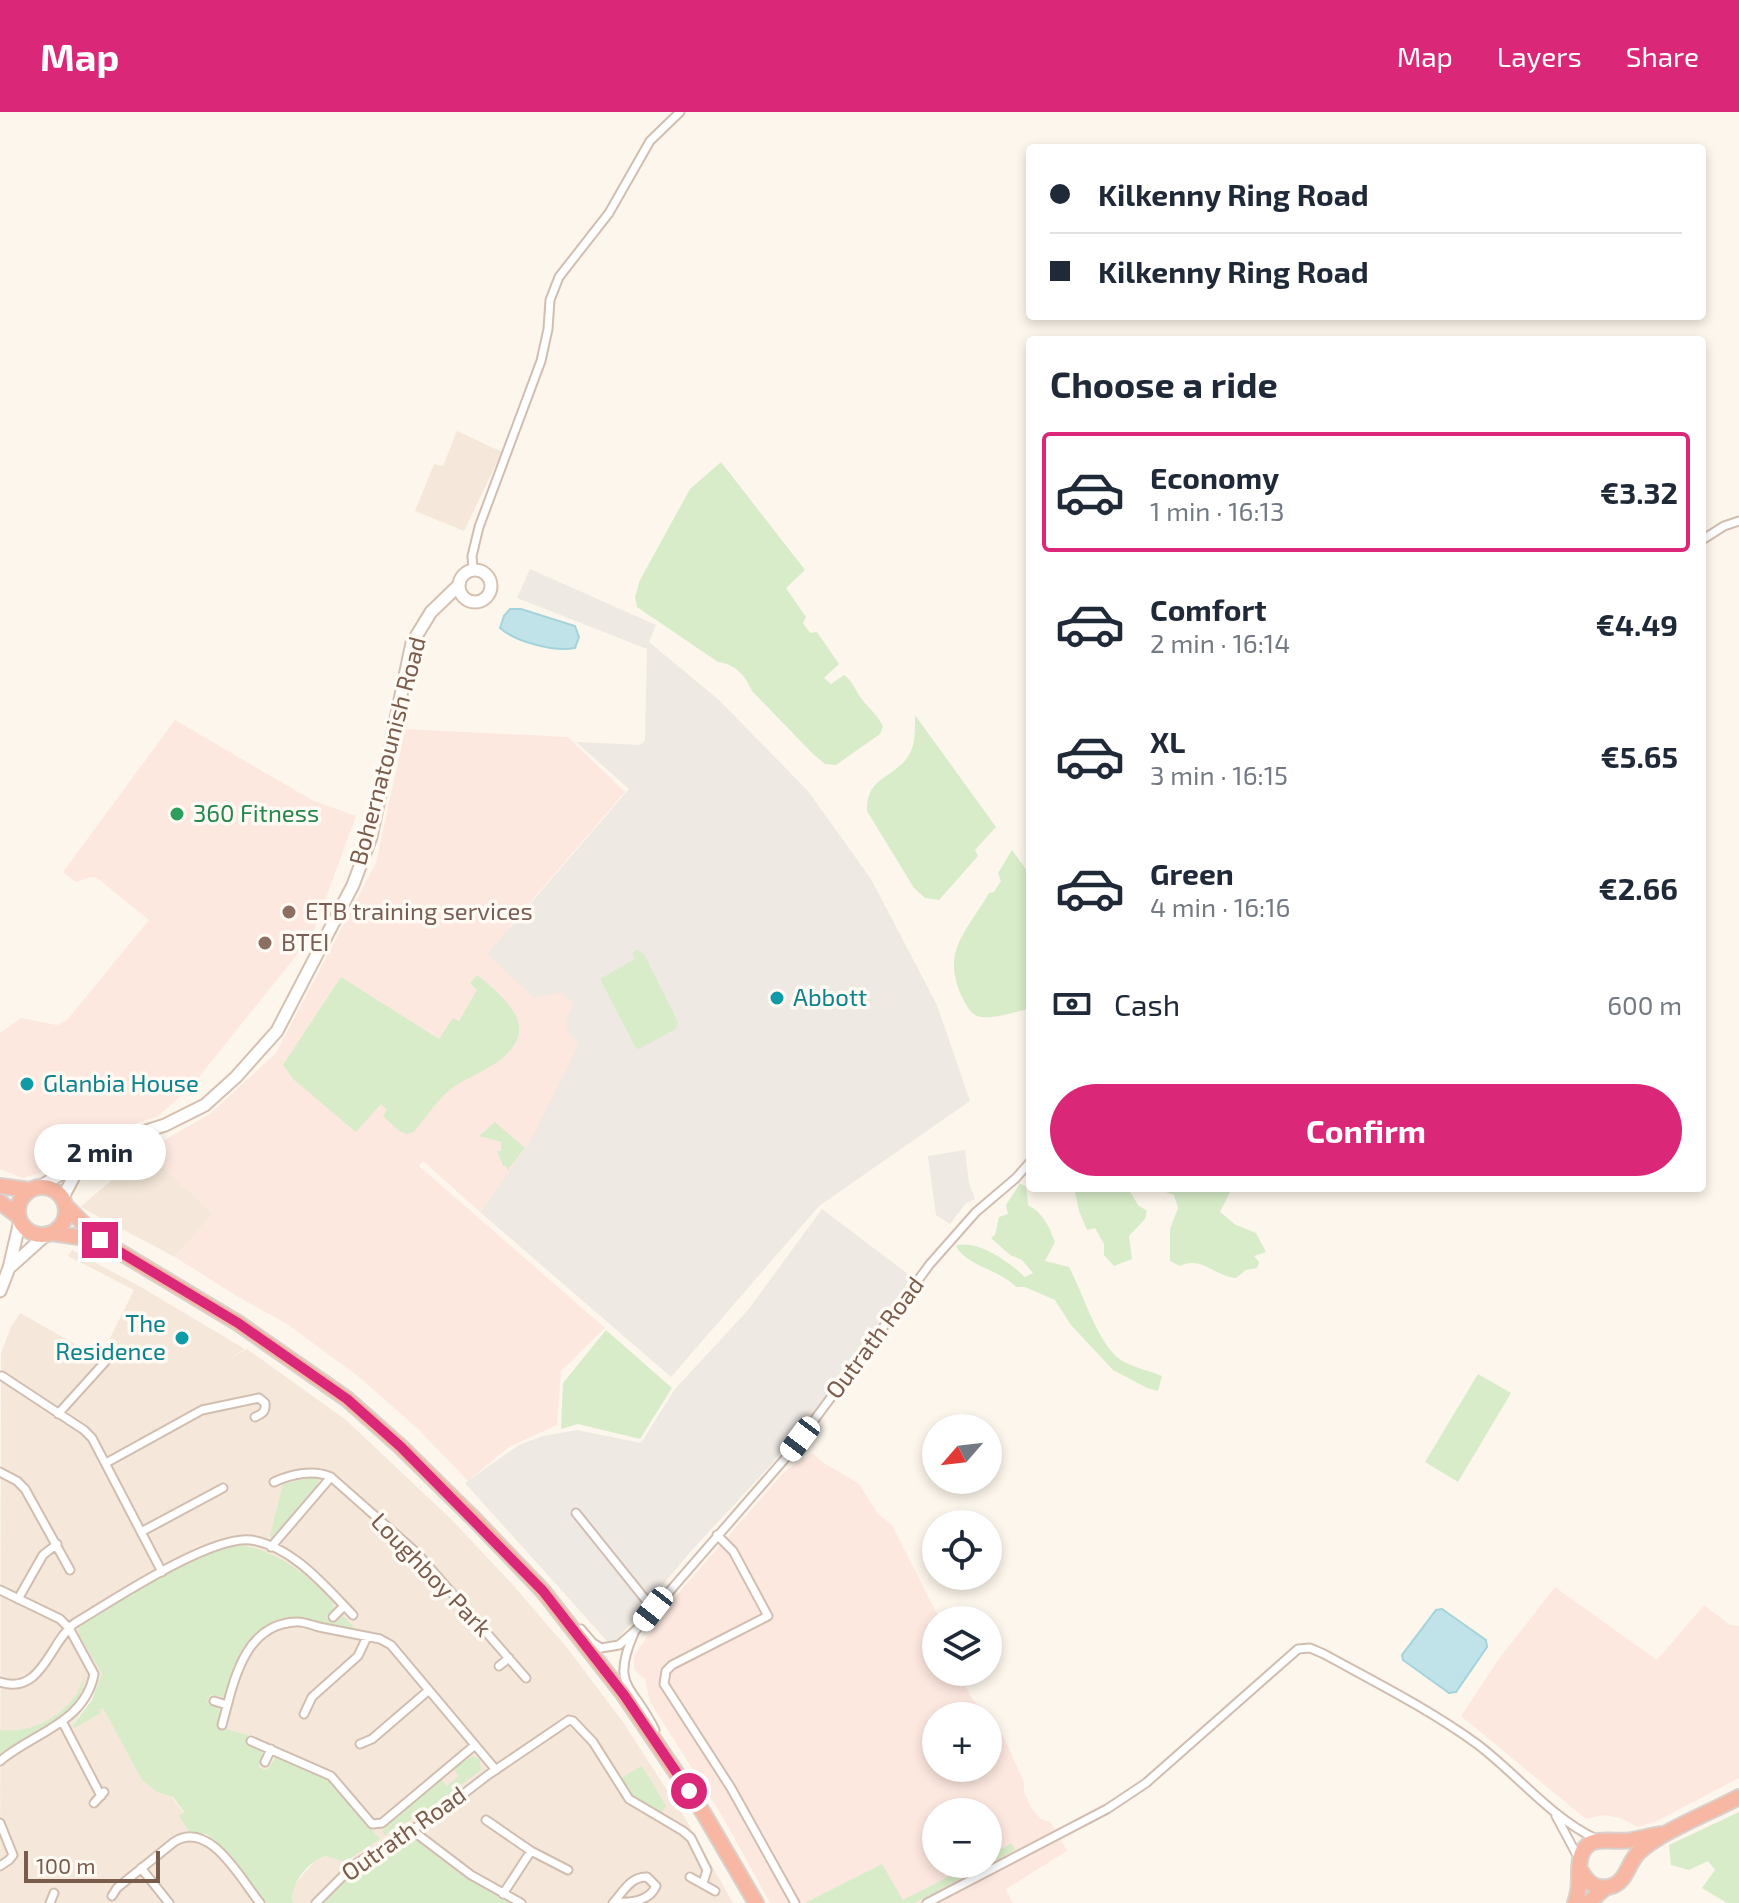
<!DOCTYPE html>
<html lang="en">
<head>
<meta charset="utf-8">
<style>
  :root { --surface:#fff; --page:#f6f6f7; --text:#1f2937; --muted:#747a83; --line:#e0e1e3; --accent:#db2777 }
  body { margin:0; font-family:"Exo 2",sans-serif; background:var(--page); color:var(--text); height:100vh; display:flex; flex-direction:column; font-size:30px; white-space:nowrap }
  * { box-sizing:border-box; margin:0 }
  p { font-size:26px; color:var(--muted) }
  .icon { flex:none; width:44px; height:44px; fill:none; stroke:currentColor; stroke-width:2; stroke-linecap:round; stroke-linejoin:round }
  .map { position:relative; flex:1; overflow:hidden }
  .side { position:absolute; left:1026px; top:224px; width:680px; height:856px; display:flex; flex-direction:column; background:var(--surface); border-radius:8px; box-shadow:0 4px 12px #0003 }
  .side>* { flex:none }
  .guide { position:absolute; left:1026px; top:32px; width:680px; height:176px; border-radius:8px; box-shadow:0 4px 12px #0003; display:grid; align-content:center; height:176px; padding:0 24px; background:var(--surface) }
  .needle { width:52px; rotate:242deg }
  .fabs { position:absolute; left:922px; top:1302px; display:grid; gap:16px }
  .fabs a { display:grid; place-items:center; width:80px; height:80px; border-radius:50%; background:var(--surface); box-shadow:0 4px 12px #0003; font-size:40px }
  .scale { position:absolute; left:24px; bottom:20px; width:136px; box-sizing:border-box; padding-left:8px; border:4px solid #7a5c4d; border-top:0; font-size:22px; line-height:28px; white-space:nowrap; color:#7a5c4d; -webkit-text-stroke:6px #fffaf3; paint-order:stroke }
  .end { position:absolute; width:36px; height:36px; margin:-18px; border:10px solid #db2777; background:#fff; box-shadow:0 0 0 4px #fff }
  .from { border-radius:50% }
  .bubble { position:absolute; height:56px; border-radius:28px; background:var(--surface); box-shadow:0 4px 12px #0003; font-size:26px; font-weight:700; line-height:56px; text-align:center }
  .car { position:absolute; width:24px; height:48px; margin:-24px -12px; border-radius:10px; box-shadow:0 0 6px 2px #0007; background:linear-gradient(#fff 24%,#345 0 40%,#fff 0 76%,#345 0 86%,#fff 0) }
  .guide b { display:flex; align-items:center; gap:28px; height:76px; font-size:30px }
  .guide b+b { border-top:2px solid var(--line) }
  .guide i { width:20px; height:20px; background:var(--text) }
  ul { padding:0; list-style:none }
  li { display:flex; align-items:center; gap:24px; height:120px; margin:0 16px 12px; padding:0 8px; border:4px solid transparent; border-radius:8px }
  li div { flex:1 }
  li b { display:block; font-size:30px }
  li em { font-style:normal; font-weight:700 }
  li.active { border-color:var(--accent) }
  li>.icon { width:72px; height:72px; stroke-width:1.5 }
  h2 { padding:0 24px; font-size:36px; line-height:96px }
  .pay { display:flex; align-items:center; gap:20px; height:88px; padding:0 24px; font-size:30px }
  .pay p { margin-inline-start:auto }
  .primary-button { display:flex; gap:16px; margin-top:auto; padding:16px 24px }
  .primary-button a { flex:1; height:92px; border-radius:48px; background:var(--accent); color:#fff; font-size:32px; font-weight:700; line-height:92px; text-align:center }
  header { display:flex; align-items:center; gap:48px; box-sizing:border-box; height:112px; padding:0 40px; background:var(--accent); color:#fff }
  header strong { font-size:38px }
  nav { display:flex; gap:44px; margin-inline-start:auto; font-size:28px }
  .map>svg:first-child { display:block }
</style>
</head>
<body>
<header>
<strong>Map</strong>
<nav><a>Map</a><a>Layers</a><a>Share</a></nav>
</header>
<div class="map">
<svg width="1739" height="1791" viewBox="0 0 1739 1791">
  <rect width="100%" height="100%" fill="#fdf6ec"/>
  <path fill="#f5e8da" d="M457,319L502,340L464,419L415,399L434,352L443,354Z
    M146,1039L213,1102L175,1145L80,1095Z
    M72,1138L139,1174L245,1237L229,1247L247,1237L346,1308L451,1407L513,1473L568,1537L623,1610L685,1706L733,1791H509L460,1762L417,1729L409,1727L357,1757L322,1791H293V1774L315,1749L326,1744L346,1750L379,1727L273,1645L267,1658L259,1654L264,1642L247,1632L250,1624L218,1614L221,1601L217,1594L207,1591L210,1583L220,1586L239,1542L250,1528L274,1511L300,1506L356,1518L332,1510L326,1505L329,1485L296,1458L271,1442L249,1434L224,1435L141,1477L98,1552L102,1561L98,1575L74,1611L100,1601L99,1598L103,1595L142,1668L157,1680L172,1685L198,1720L215,1728L267,1791H0L1,1241L11,1215L20,1201L100,1246L134,1178L68,1144Z"/>
  <path fill="#fde8e0" fill-rule="evenodd" d="M175,608L312,688L356,704L312,824L191,975L157,1005L120,1016L39,1061L23,1066L0,1057V921L21,906L57,913L67,908L149,808L97,766L91,765L76,770L63,760Z
    M405,617L568,625L625,680L509,815L577,891L585,934L529,1037L480,1100L423,1049L419,1054L605,1216L561,1259L557,1313L509,1335L468,1369L418,1317L359,1265L287,1212L240,1186L175,1145L213,1102L146,1039L211,1001L276,941L376,751Z
    M813,1341L821,1349L859,1372L878,1402L892,1413L940,1508H936V1560H958L972,1587L988,1601L1004,1626L1024,1670V1680L1032,1697L1041,1707L1051,1710L1067,1739L1006,1777L1013,1791H770L721,1702L650,1590L645,1567L634,1558V1543L681,1478L785,1359ZM936,1604H988V1656H936ZM936,1700H988V1752H936Z
    M1555,1475L1657,1548L1704,1493L1730,1513L1739,1514V1666L1657,1709L1638,1715L1620,1706L1603,1703L1586,1707L1461,1604L1498,1548Z"/>
  <path fill="#efe9e4" d="M530,457L656,513L649,530L720,589L808,679L871,767L937,893L970,989L819,1094L671,1265L480,1100L529,1031L579,932L568,921L566,907L573,892L561,880L534,886L487,842L629,677L576,630L640,633L645,628L647,537L517,486Z
    M965,1038L969,1071L975,1087L966,1091L950,1112L936,1103L928,1044Z
    M822,1097L912,1165L818,1295L770,1354L692,1438L616,1529H607L465,1371L519,1333L543,1324L577,1318L641,1331L675,1277L748,1198Z"/>
  <path fill="#d8ecc9" d="M721,350L805,458L786,476L806,505L803,511L810,521L817,520L839,552L824,566L831,572L844,563C853,569 855,578 861,586C868,596 877,602 883,614L880,622L836,653L825,652L813,642L752,579C745,563 735,552 718,550L637,495L635,485L640,468L690,377Z
    M915,603L996,715L975,738L978,744L939,788L925,786L914,776L867,699C866,666 890,668 907,646C916,635 915,616 915,603Z
    M1012,738L1030,763V897C1016,899 995,907 981,905C972,904 968,896 964,889C939,840 966,821 989,781L994,780L1001,769L998,761Z
    M637,838L644,842L678,910L676,917L639,937L636,936L600,867L635,847L632,841Z
    M477,863C512,891 543,920 493,953C481,961 467,966 455,974C438,986 427,1004 414,1020L407,1022L399,1019L383,1004L387,998L381,992L356,1020L293,967L283,953L341,865L439,927L453,906L459,909L477,878L470,871Z
    M495,1010L525,1036L507,1059V1055L503,1054L497,1039H501V1030L479,1024Z
    M1020,1071L1026,1075L1028,1093C1043,1101 1049,1114 1055,1130L1045,1149L1069,1155C1083,1181 1098,1233 1121,1248C1134,1256 1148,1258 1162,1264L1158,1279L1147,1276L1113,1258L1071,1213L1055,1188L1025,1175H1016C999,1157 966,1154 956,1134C977,1126 1010,1151 1025,1165L1033,1161L1022,1148L1010,1143L991,1126L995,1123L999,1105L1008,1102L1006,1093Z
    M1074,1076H1128L1138,1093L1147,1099L1145,1107L1129,1124L1132,1147L1114,1154L1104,1143V1132L1095,1116L1087,1118L1079,1099Z
    M1160,1076H1232L1220,1100L1236,1113L1256,1121L1266,1140L1254,1144L1259,1150L1257,1156L1246,1158L1236,1166C1216,1165 1201,1143 1180,1154L1170,1149V1117L1178,1096L1174,1083L1160,1078Z
    M606,1218L672,1276L640,1327L578,1312L561,1317L563,1271Z
    M1478,1262L1511,1281L1458,1370L1425,1350Z
    M313,1365L318,1367V1373L272,1426L270,1424L283,1372Z
    M238,1433C274,1436 310,1464 333,1490V1497L326,1505L331,1510L343,1504L357,1518C312,1509 266,1492 239,1543C232,1557 231,1572 224,1585L210,1583L207,1590L220,1597L218,1614L250,1624L247,1632L263,1639L259,1655L267,1658L275,1645L329,1667L380,1727L345,1750L326,1744C308,1749 289,1773 293,1791H267L215,1728L206,1722L189,1719L179,1704L184,1700L173,1685L157,1680L142,1668L103,1596L99,1598L101,1601L74,1616L73,1613L92,1588L102,1561L79,1523L78,1513C120,1489 192,1439 238,1433Z
    M85,1562C84,1605 27,1620 0,1642V1618C37,1622 75,1599 85,1562Z
    M473,1644L479,1647L481,1658L430,1696L385,1723L382,1719L440,1667L447,1674L459,1664L453,1656Z
    M642,1654L666,1694L660,1702L629,1683L619,1667Z
    M1739,1700V1791H1727L1702,1776L1715,1758L1708,1749L1689,1758L1671,1753L1669,1733Z
    M409,1727L417,1729L460,1762L509,1791H322L357,1757Z
    M1012,1731L1015,1738L915,1791H805L882,1752L903,1788L973,1752H988V1744Z"/>
  <path fill="#bfe3e8" stroke="#a5d3da" stroke-width="2" d="M510,497H521L575,514L579,525L575,536C554,540 516,530 500,516L504,504Z
    M1442,1497L1486,1528L1487,1535L1456,1580L1449,1581L1403,1548L1402,1543L1436,1498Z"/>
  <g fill="none" stroke-linecap="round" stroke-linejoin="round">
    <g stroke="#d1beb0" stroke-width="11">
      <path id="street" d="M1702,428L1724,414L1739,409
        M473,458L472,444L479,415L541,249L548,217L550,188L559,165L609,101L650,29L680,0
        M2,1264L84,1318L92,1326L162,1460
        M58,1302L105,1250
        M106,1351L202,1298L259,1286L265,1291C266,1300 262,1302 255,1305
        M0,1360L17,1369L25,1377L70,1458
        M274,1370C291,1362 314,1357 331,1365L417,1441L526,1566
        M576,1401L653,1497
        M141,1420L223,1376
        M717,1423L733,1439L768,1504L672,1553L666,1559L664,1572L731,1676L795,1791
        M271,1435L331,1365
        M0,1478L60,1507L69,1516L94,1562C85,1611 33,1621 0,1649
        M18,1487L43,1443L57,1432
        M333,1505L344,1494
        M581,1517L593,1531L601,1536L619,1533L635,1519L789,1342L930,1152L976,1100L1016,1066L1030,1050
        M634,1521C610,1576 633,1572 655,1618
        M499,1554L509,1546
        M0,1570C42,1584 50,1529 75,1511C112,1489 210,1423 251,1428C292,1434 326,1475 353,1503
        M214,1589L227,1593
        M304,1602L312,1585L358,1544L367,1525
        M63,1611L101,1684
        M222,1613C233,1574 242,1513 295,1510C302,1509 312,1513 319,1515C339,1519 359,1523 380,1527L391,1533L496,1658
        M251,1629L331,1664L372,1712L382,1711L475,1633
        M360,1632L372,1627L429,1578
        M265,1650L271,1637
        M94,1691L104,1680
        M1556,1704L1578,1745
        M486,1708L531,1739L568,1758
        M0,1711L13,1743L9,1748L0,1754
        M414,1716L417,1722L471,1763L521,1791
        M141,1756L169,1791
        M690,1765L715,1779
        M503,1782L531,1739
        M112,1784L117,1776L174,1730C209,1707 240,1766 260,1791
        M50,1791L54,1781
        M316,1791L354,1753L436,1703L488,1663L569,1608L573,1609L593,1630L629,1687L683,1719L691,1726L707,1758L703,1771
        M613,1791C623,1780 631,1764 647,1765L656,1774C649,1790 630,1791 614,1790
        M927,1791L1107,1697L1146,1671L1298,1537L1310,1536L1324,1542C1375,1570 1429,1597 1477,1632C1517,1662 1550,1705 1596,1727"/>
    </g>
    <g stroke="#d6c0b0" stroke-width="15">
      <path id="secondary" d="M459 474a16 16 0 1 1 32 0a16 16 0 1 1-32 0Z
        M40,1075L109,1031L165,1013L205,993L236,965L277,919L353,773L371,725L412,531L431,500L459,473
        M62,1087L81,1051
        M9,1156L47,1122
        M0,1179L9,1156L20,1109"/>
    </g>
    <g stroke="#dad1cd" stroke-width="18">
      <path id="highway" d="M0,1074L30,1078
        M18 1099a24 24 0 1 1 48 0a24 24 0 1 1-48 0Z
        M0,1090L18,1104
        M65,1093L100,1128L238,1211L347,1287L401,1335L476,1409L543,1479L624,1583L704,1702L756,1791
        M52,1121L99,1128
        M1581,1759C1587,1771 1598,1779 1612,1774C1627,1769 1628,1750 1639,1740C1664,1718 1709,1701 1739,1685
        M1575,1791C1582,1772 1577,1765 1580,1748C1585,1719 1613,1732 1632,1728C1643,1726 1653,1723 1663,1722
        M1588,1791L1605,1776"/>
    </g>
    <use href="#street" stroke="#fff" stroke-width="7"/>
    <use href="#secondary" stroke="#fff" stroke-width="11"/>
    <use href="#highway" stroke="#f7b7a3" stroke-width="14"/>
  </g>
  <g fill="none" stroke-linecap="round" stroke-linejoin="round">
    <path stroke="#db2777" stroke-width="10" d="M100,1128L238,1211L347,1287L401,1335L543,1479L624,1583L689,1679"/>
  </g>
  <circle fill="#2e9e5b" stroke="#fffaf3" stroke-width="3" cx="177" cy="702" r="8"/>
  <g fill="#8d6e63" stroke="#fffaf3" stroke-width="3">
    <circle cx="289" cy="800" r="8"/>
    <circle cx="265" cy="831" r="8"/>
  </g>
  <g fill="#0f9aa8" stroke="#fffaf3" stroke-width="3">
    <circle cx="777" cy="886" r="8"/>
    <circle cx="27" cy="972" r="8"/>
    <circle cx="182" cy="1226" r="8"/>
  </g>
  <g text-anchor="middle" stroke-width="7" stroke-linejoin="round" paint-order="stroke">
    <g font-size="24" fill="#7a5c4d" stroke="#fffaf3">
      <text transform="translate(388 639) rotate(-75)" y="8">Bohernatounish Road</text>
      <text transform="translate(875 1226) rotate(-53)" y="8">Outrath Road</text>
      <text transform="translate(431 1463) rotate(46)" y="8">Loughboy Park</text>
      <text transform="translate(404 1722) rotate(-35)" y="8">Outrath Road</text>
    </g>
    <g font-size="24" fill="#27864d" stroke="#fffaf3" text-anchor="start">
      <text x="193" y="710">360 Fitness</text>
    </g>
    <g font-size="24" fill="#785e54" stroke="#fffaf3" text-anchor="start">
      <text x="305" y="808">ETB training services</text>
      <text x="281" y="839">BTEI</text>
    </g>
    <g font-size="24" fill="#0d838f" stroke="#fffaf3" text-anchor="start">
      <text x="793" y="894">Abbott</text>
      <text x="43" y="980">Glanbia House</text>
      <text x="166" y="1220" text-anchor="end">The<tspan x="166" dy="28">Residence</tspan></text>
    </g>
  </g>
</svg>
<div class="fabs">
<a><svg class="needle" viewBox="-14 -14 28 28"><path d="M0-13l5 13h-10z" fill="#e53935"/><path d="M0 13l5-13h-10z" fill="#747a83"/></svg></a>
<a><svg class="icon" aria-label="locate" viewBox="0 0 24 24"><circle cx="12" cy="12" r="6"/><path d="M12 2v4M12 18v4M2 12h4M18 12h4"/></svg></a>
<a><svg class="icon" aria-label="layers" viewBox="0 0 24 24"><path d="M12 4l9 5-9 5-9-5zM3 14l9 5 9-5"/></svg></a>
<a>+</a>
<a>−</a>
</div>
<div class="scale">100 m</div>
<i class="end from" style="left:689px;top:1679px"></i>
<i class="end" style="left:100px;top:1128px"></i>
<div class="bubble" style="left:34px;top:1012px;width:132px">2 min</div>
<i class="car" style="left:800px;top:1327px;rotate:217deg"></i>
<i class="car" style="left:653px;top:1497px;rotate:218deg"></i>
<div class="guide">
<b><i class="from"></i>Kilkenny Ring Road</b>
<b><i></i>Kilkenny Ring Road</b>
</div>
<section class="side">
<h2>Choose a ride</h2>
<ul>
<li class="active"><svg class="icon" aria-label="car" viewBox="0 0 24 24"><path d="M5 17H2v-5l4-1 3-4h7l3 4 3 1v5h-3M9 17h6M6 11h13"/><circle cx="7" cy="17" r="2"/><circle cx="17" cy="17" r="2"/></svg><div><b>Economy</b><p>1 min · 16:13</p></div><em>€3.32</em></li>
<li><svg class="icon" aria-label="car" viewBox="0 0 24 24"><path d="M5 17H2v-5l4-1 3-4h7l3 4 3 1v5h-3M9 17h6M6 11h13"/><circle cx="7" cy="17" r="2"/><circle cx="17" cy="17" r="2"/></svg><div><b>Comfort</b><p>2 min · 16:14</p></div><em>€4.49</em></li>
<li><svg class="icon" aria-label="car" viewBox="0 0 24 24"><path d="M5 17H2v-5l4-1 3-4h7l3 4 3 1v5h-3M9 17h6M6 11h13"/><circle cx="7" cy="17" r="2"/><circle cx="17" cy="17" r="2"/></svg><div><b>XL</b><p>3 min · 16:15</p></div><em>€5.65</em></li>
<li><svg class="icon" aria-label="car" viewBox="0 0 24 24"><path d="M5 17H2v-5l4-1 3-4h7l3 4 3 1v5h-3M9 17h6M6 11h13"/><circle cx="7" cy="17" r="2"/><circle cx="17" cy="17" r="2"/></svg><div><b>Green</b><p>4 min · 16:16</p></div><em>€2.66</em></li>
</ul>
<div class="pay"><svg class="icon" aria-label="cash" viewBox="0 0 24 24"><path d="M3 7h18v10H3z"/><circle cx="12" cy="12" r="2"/></svg>Cash<p>600 m</p></div>
<div class="primary-button"><a>Confirm</a></div>
</section>
</div>
</body>
</html>
